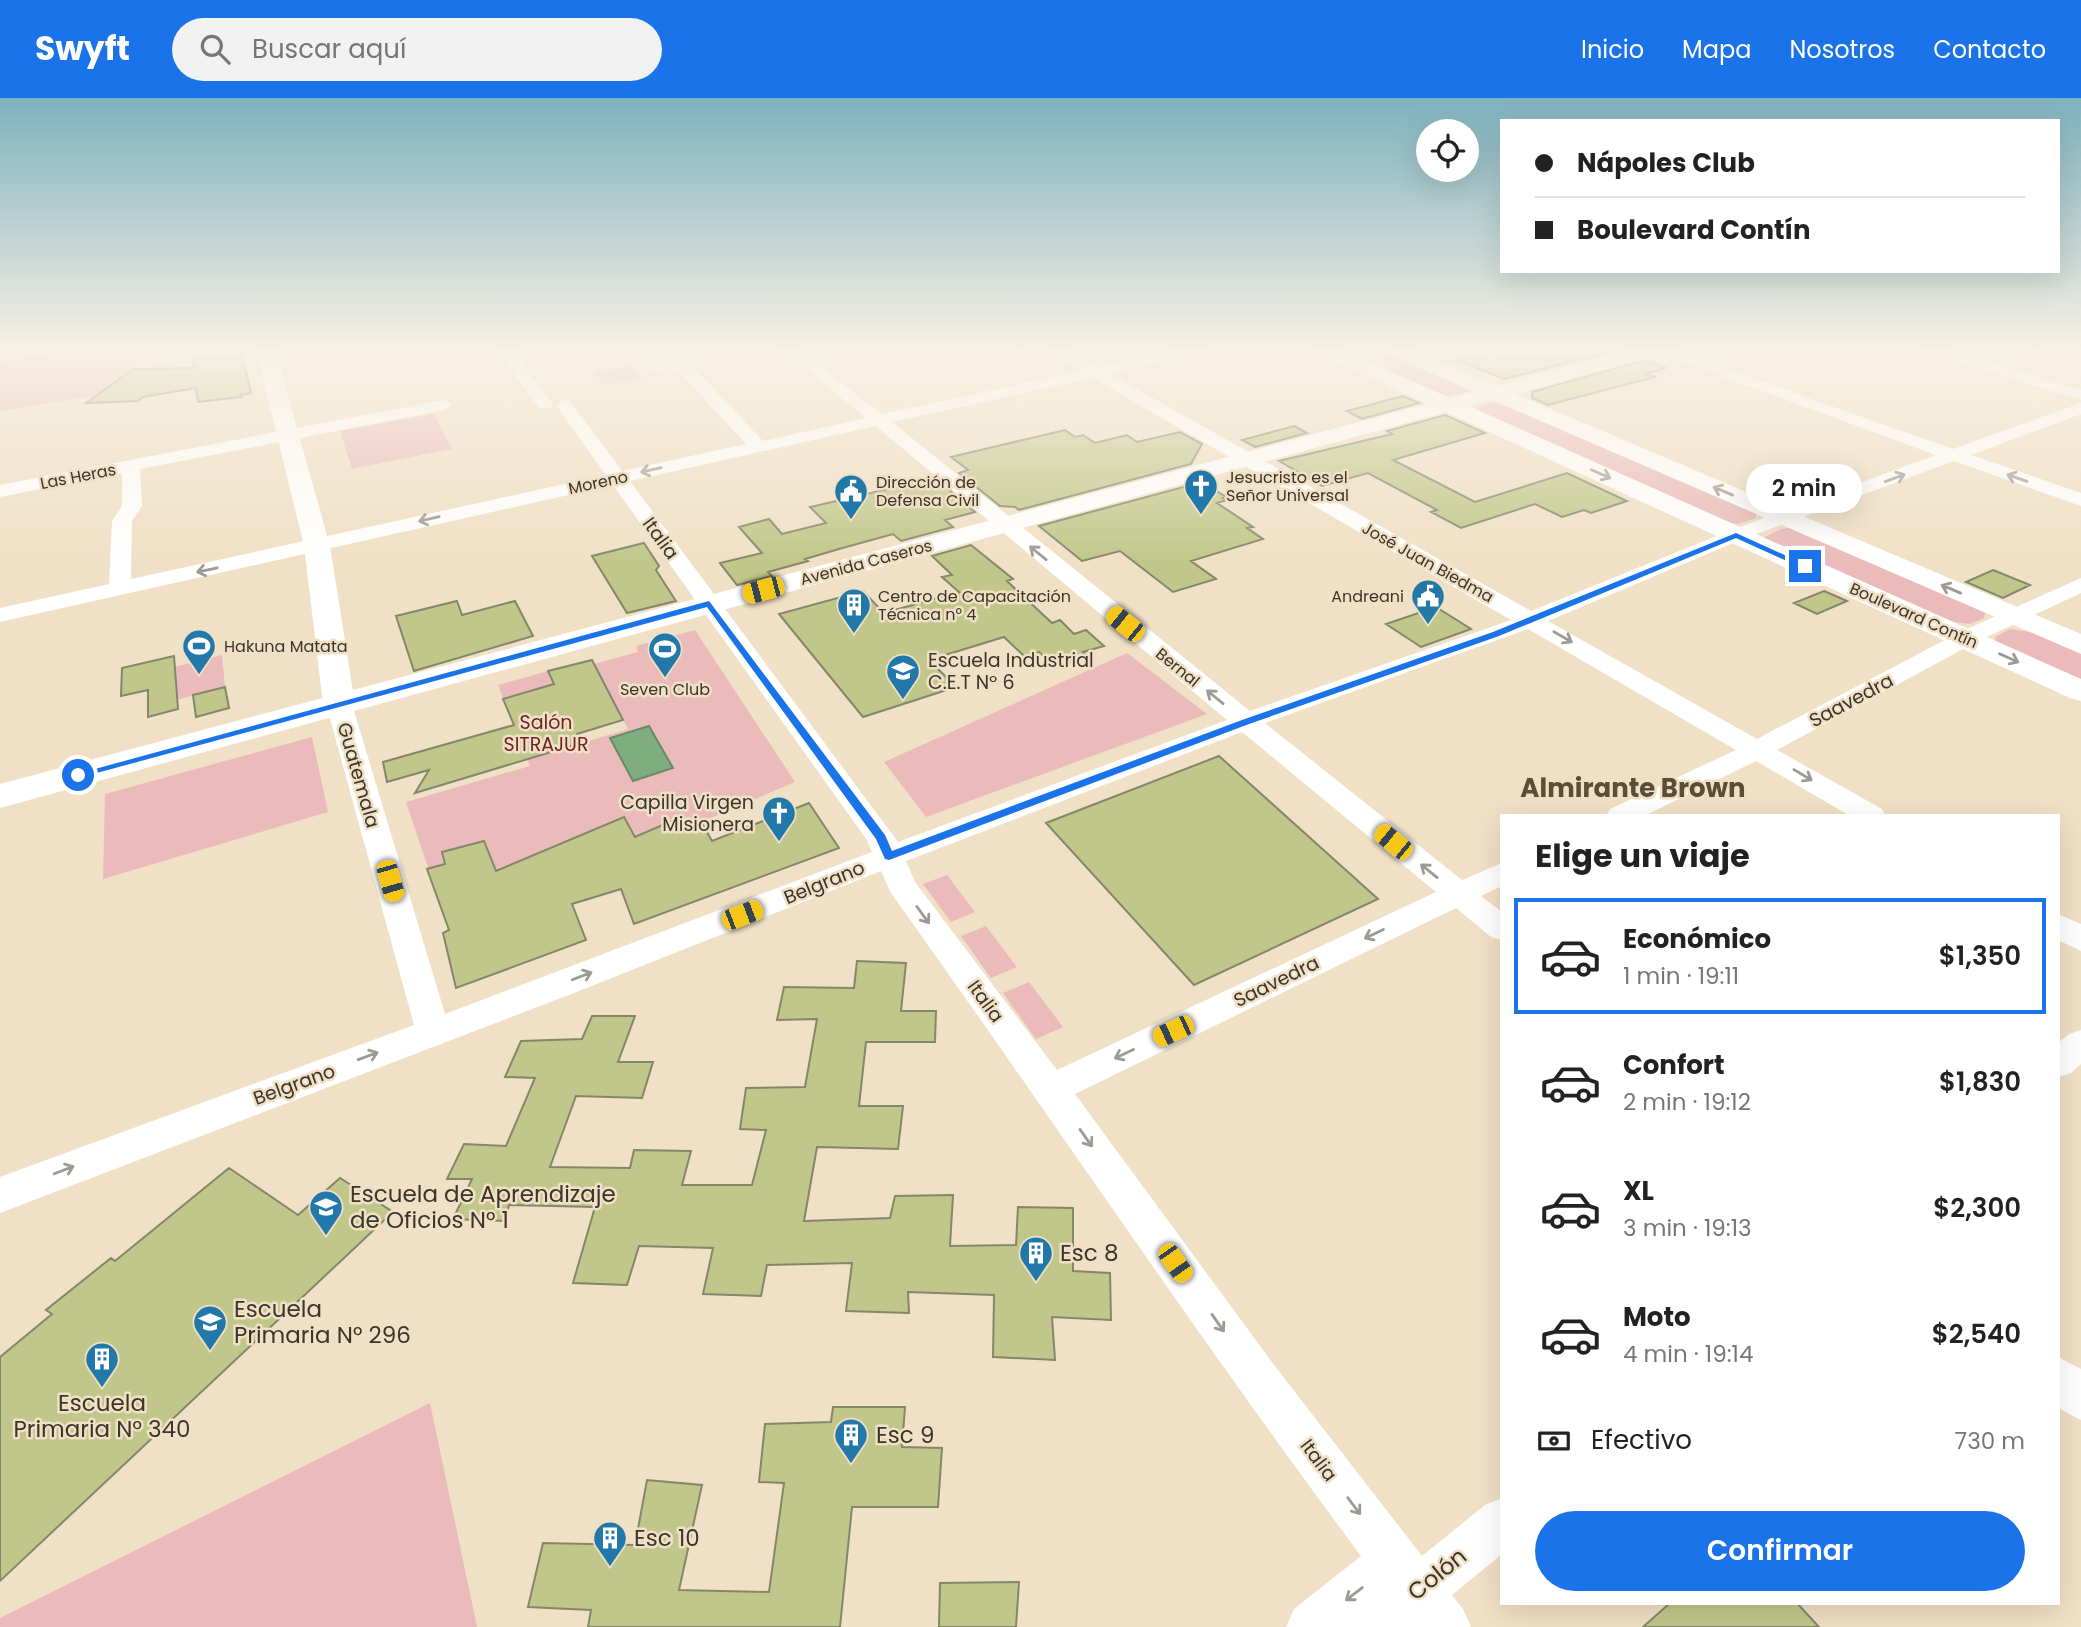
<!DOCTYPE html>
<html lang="es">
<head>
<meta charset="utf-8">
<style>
  :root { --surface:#fff; --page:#f2f2f2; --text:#222; --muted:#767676; --line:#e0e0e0; --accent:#1a73e8 }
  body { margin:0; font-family:Poppins,sans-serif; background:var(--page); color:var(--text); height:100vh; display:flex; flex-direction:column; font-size:26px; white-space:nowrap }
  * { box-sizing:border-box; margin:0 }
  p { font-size:23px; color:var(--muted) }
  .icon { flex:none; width:38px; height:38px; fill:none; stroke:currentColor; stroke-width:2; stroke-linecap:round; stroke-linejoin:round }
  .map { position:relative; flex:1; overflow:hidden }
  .details { position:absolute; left:1500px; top:716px; width:560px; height:791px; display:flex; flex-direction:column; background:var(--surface); border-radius:0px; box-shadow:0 7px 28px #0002 }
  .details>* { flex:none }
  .top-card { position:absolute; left:1500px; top:21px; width:560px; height:154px; border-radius:0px; box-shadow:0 7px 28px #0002; display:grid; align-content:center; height:154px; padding:0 35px; background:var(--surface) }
  .buttons { position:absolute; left:1416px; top:21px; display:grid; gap:14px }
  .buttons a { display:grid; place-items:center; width:63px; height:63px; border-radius:50%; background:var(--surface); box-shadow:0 7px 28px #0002; font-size:35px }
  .end { position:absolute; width:32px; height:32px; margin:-16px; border:9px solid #1a73e8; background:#fff; box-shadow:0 0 0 4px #fff }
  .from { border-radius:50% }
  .bubble { position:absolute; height:49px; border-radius:24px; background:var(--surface); box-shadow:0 7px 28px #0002; font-size:23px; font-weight:600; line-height:49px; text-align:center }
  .car { position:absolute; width:21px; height:42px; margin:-21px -10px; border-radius:9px; box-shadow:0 0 5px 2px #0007; background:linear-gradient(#f5c518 24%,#345 0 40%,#f5c518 0 76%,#345 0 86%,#f5c518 0) }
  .top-card b { display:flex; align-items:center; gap:24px; height:66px; font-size:26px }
  .top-card b+b { border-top:2px solid var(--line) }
  .top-card i { width:18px; height:18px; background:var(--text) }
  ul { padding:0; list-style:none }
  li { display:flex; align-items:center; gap:21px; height:116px; margin:0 14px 10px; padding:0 21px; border:4px solid transparent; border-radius:0px }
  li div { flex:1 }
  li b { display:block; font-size:26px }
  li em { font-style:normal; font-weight:600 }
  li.selected { border-color:var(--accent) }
  li>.icon { width:63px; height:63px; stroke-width:1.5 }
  h2 { padding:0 35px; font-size:32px; line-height:84px }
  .pay { display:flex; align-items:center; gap:18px; height:77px; padding:0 35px; font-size:26px }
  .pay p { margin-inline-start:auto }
  .cta { display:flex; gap:14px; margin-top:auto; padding:14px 35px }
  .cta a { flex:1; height:80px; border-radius:42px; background:var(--accent); color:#fff; font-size:28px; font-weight:600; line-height:80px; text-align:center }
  header { display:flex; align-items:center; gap:42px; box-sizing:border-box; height:98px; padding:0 35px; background:var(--accent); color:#fff }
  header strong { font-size:33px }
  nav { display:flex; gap:38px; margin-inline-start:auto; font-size:24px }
  .search { width:490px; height:63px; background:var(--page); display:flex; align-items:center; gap:18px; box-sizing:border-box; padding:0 24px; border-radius:38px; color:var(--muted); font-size:26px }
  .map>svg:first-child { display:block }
</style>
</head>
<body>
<header>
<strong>Swyft</strong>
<div class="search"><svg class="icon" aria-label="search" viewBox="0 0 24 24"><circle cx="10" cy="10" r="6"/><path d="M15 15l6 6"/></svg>Buscar aquí</div>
<nav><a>Inicio</a><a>Mapa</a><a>Nosotros</a><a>Contacto</a></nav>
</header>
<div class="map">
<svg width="2081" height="1529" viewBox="0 0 2081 1529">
  <rect width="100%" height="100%" fill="#f0e0c5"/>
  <path fill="#eabbba" d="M76,252H136L134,271L98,297L0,313V264Z
    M1335,252H1385L1473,292L1445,299Z
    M1430,252H1467L1481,258L1445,267L1418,256Z
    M632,267L643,280L603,287L593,274Z
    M1493,304H1500L1756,415V420L1738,426L1727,425L1473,312Z
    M434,316L452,351L352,371L340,333Z
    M1789,430L1977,509L1985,515L1984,520L1970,526L1946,523L1763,440L1781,431Z
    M2010,531L2037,535L2081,554V585L1996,544L1995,539Z
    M695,532L795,684L449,832L406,704L530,668L498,587L548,573L582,645L628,631L594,566L638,554L636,548Z
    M1127,555L1207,616L926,719L884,664Z
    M222,557L225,589L176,602L174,569Z
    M312,639L328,714L103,781L105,696Z
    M947,777L975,814L951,824L923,786Z
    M986,828L1017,869L991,880L961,838Z
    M1029,884L1063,929L1036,941L1003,895Z
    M430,1305L477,1529H0V1520Z"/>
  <path fill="#80ad80" stroke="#6b8966" stroke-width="2" d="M649,628L673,670L633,683L610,640Z"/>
  <path fill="#c1c78a" stroke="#83876c" stroke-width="2" d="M191,252H241L251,295L241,297L242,299L198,304L196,290L143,299L138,303L86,305L134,271L194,270Z
    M1503,252H1617L1504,281L1460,263Z
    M1645,262L1666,270L1646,276L1655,279L1548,307L1532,300V294Z
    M1403,298L1419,305L1362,321L1347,313Z
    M1445,317L1485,335L1393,362L1475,404L1567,375L1627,403L1591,415L1584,412L1562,419L1535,406L1461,430L1431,414L1437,412L1368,375L1322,388L1279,363L1392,336L1387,333Z
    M1294,328L1307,335L1255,349L1242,342Z
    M1065,332L1075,339L1083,337L1095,345L1127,337L1137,344L1180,334L1202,346L1191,366L1019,412L1015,409L1000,408L959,375L968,372L951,359Z
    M935,380L975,414L945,422L953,429L901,443L893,436L839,451L805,461L808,463L768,474L772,478L737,487L720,465L762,455L739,429L769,421L782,436L826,425L810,409Z
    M1202,384L1226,399L1223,400L1227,402L1217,405L1253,429L1247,430L1263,441L1191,463L1216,481L1173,494L1120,453L1082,463L1039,428Z
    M644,445L659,468L656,472L676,503L627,515L592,458Z
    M971,447L1013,481L1007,483L1052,525L1060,522L1074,536L1086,532L1104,548L1083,554L1088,559L1055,569L1039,554L1024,558L1004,539L929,562L956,589L863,619L779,516L863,493L884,515L959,494L942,479L952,477L932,458Z
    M1993,472L2030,487L2003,500L1966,484Z
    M1824,493L1847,503L1817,516L1794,505Z
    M457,503L462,517L515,503L533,538L414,573L396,518Z
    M1436,509L1471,531L1421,549L1386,526Z
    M174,558L178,611L148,619V592L121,598L122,570Z
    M592,562L623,622L577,636L581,645L415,695L429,672L387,684L383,664L514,627L503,601L554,586L548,573Z
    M225,589L229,610L196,619L193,597Z
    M1219,658L1378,801L1194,887L1046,725Z
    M809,705L839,750L634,826L621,791L572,806L586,842L456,890L443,835L449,832L427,771L445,766L442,754L484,743L496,773L624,719L635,739L681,719L688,731L702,725L712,743Z
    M857,863L906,865L901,913H936L935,944H866L859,1008H903L898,1051L817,1049L804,1123L890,1120L895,1098L953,1097L950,1148L1016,1147L1018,1109L1073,1110V1173L1110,1175L1111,1222L1052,1219L1055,1262L993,1259L994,1197L908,1194L909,1215L846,1213L852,1165L767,1167L761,1198L703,1196L713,1150L639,1148L627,1187L573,1185L595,1109L509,1107L505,1123L453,1121L472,1081H447L464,1046L506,1048L535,980L505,979L521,943L582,941L592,918H635L618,964H653L642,1000L576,998L550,1069L630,1070L634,1052L691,1053L682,1087H752L766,1032L740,1031L746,990L805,989L817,921L777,922L784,889L854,890Z
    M229,1070L298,1117L340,1080L393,1114L0,1483V1259L52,1216L46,1212L111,1160L115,1163Z
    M833,1309H905L902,1349L942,1350L938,1409H852L840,1529H588L591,1512L528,1509L543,1445L635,1447L647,1382L702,1387L679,1492L769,1494L784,1385L759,1384L765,1326L831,1324Z
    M1019,1484L1016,1529H939L940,1485Z
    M1670,1505H1797L1819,1529H1643Z"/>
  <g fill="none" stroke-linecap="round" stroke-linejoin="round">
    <path fill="#fff" fill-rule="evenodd" d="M497,252H512L553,306L551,310H539Z
      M782,252H799L882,316L1081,273L1049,252H1068L1097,269L1174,252H1203L1201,255L1110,276L1531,513L1729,433L1936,357L1650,252H1673L1953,351L2081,305V316L1971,357L2081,395V408L1954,363L1743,441L1548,523L1757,641L1958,535L2081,480V495L1974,545L1777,652L1882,711L1886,718H1850L1756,663L1644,718H1606L1610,711L1736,652L1528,531L1265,625L1462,782L1502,765V788L1481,798L1502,814V842L1491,839L1456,810L1075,996L1274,1267L1422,1458L1485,1407L1502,1400V1456L1452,1497L1463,1511L1471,1529H1286L1294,1511L1361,1458C1199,1241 1049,1016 891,795L881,773L574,895L0,1115V1079L414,927L326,606L330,601L339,598L348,601L352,606L445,916L872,754L867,742L613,387L0,524V510L109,486L112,423L122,408V375L0,399V387L444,302L452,307L444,312L140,371L142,408L132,423L131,481L606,377L556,307L564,302L570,303L622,373L746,346L680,275C670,279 656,277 648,269C659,257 675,256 689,265L763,343L866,320ZM1093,280L1511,522L1250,613L892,324ZM876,328L1227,622L898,744L630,383ZM1242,634L1436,794L1057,972L915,784L906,763Z
      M1926,252H1950L2081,292V302L1928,255Z
      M2058,816L2081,826V853L2058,842Z
      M2081,932V966L2071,975L2058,979V945L2069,936Z
      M2058,1259L2081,1271V1322L2058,1310Z"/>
    <path fill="#fff" fill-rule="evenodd" d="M256,252H275L330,448L355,606L350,613L339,615L328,613L323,606L304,448Z"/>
    <path fill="#fff" fill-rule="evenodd" d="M1316,252H1343L1450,300L1474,294L1388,256L1385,252H1413L1496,288L1628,252H1662L1659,256L1515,296L2081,536V556L1492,302L1469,308L2081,581V603L2070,600L1446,314L0,710V686L1427,306L1319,256Z"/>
  </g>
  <defs><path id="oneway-shaft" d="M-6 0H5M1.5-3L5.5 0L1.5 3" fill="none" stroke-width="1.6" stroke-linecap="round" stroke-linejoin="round" transform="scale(1.75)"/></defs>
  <g stroke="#9d9a94">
    <use href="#oneway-shaft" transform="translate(651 372) rotate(167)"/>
    <use href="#oneway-shaft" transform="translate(1601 376) rotate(24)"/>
    <use href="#oneway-shaft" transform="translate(1895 380) rotate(-20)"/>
    <use href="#oneway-shaft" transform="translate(2017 380) rotate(-161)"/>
    <use href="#oneway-shaft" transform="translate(1723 393) rotate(-157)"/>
    <use href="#oneway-shaft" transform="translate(429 421) rotate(167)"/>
    <use href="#oneway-shaft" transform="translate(1038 455) rotate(-141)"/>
    <use href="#oneway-shaft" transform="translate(207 472) rotate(168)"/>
    <use href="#oneway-shaft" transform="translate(1951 491) rotate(-157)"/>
    <use href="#oneway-shaft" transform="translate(1563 539) rotate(30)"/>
    <use href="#oneway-shaft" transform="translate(2009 560) rotate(24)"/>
    <use href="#oneway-shaft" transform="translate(1215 599) rotate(-141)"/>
    <use href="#oneway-shaft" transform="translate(1803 677) rotate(31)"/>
    <use href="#oneway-shaft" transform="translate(1429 773) rotate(-141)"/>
    <use href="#oneway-shaft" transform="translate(923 817) rotate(54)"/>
    <use href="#oneway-shaft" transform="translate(1374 836) rotate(154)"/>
    <use href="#oneway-shaft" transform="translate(582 878) rotate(-21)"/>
    <use href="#oneway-shaft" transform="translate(1124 956) rotate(155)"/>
    <use href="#oneway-shaft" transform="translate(368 958) rotate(-20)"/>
    <use href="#oneway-shaft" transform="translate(1086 1040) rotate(55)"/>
    <use href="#oneway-shaft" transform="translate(64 1072) rotate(-21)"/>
    <use href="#oneway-shaft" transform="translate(1218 1225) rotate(55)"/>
    <use href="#oneway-shaft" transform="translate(1354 1408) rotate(53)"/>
    <use href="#oneway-shaft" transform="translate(1354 1496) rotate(142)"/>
  </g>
  <linearGradient id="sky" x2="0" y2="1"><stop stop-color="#7eb1be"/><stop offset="0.54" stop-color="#f8f1e5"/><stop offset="1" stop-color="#f8f1e5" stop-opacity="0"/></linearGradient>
  <rect width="2081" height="466" fill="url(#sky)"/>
  <path fill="#1a73e8" d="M1736,435L1809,468L1802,470L1736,440L1499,538L1249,626L889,762L885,761L876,741L707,509L82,679L73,677L709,503L885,737L892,753L1242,622L1493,534Z"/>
  <defs>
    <g id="church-pin" transform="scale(1.75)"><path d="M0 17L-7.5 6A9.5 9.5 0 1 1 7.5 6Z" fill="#2278a8" stroke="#f0e0c5"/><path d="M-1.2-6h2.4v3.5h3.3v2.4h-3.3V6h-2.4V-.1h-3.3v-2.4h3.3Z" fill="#fff"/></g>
    <g id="civic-pin" transform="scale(1.75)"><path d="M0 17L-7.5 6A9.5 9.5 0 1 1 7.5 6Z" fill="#2278a8" stroke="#f0e0c5"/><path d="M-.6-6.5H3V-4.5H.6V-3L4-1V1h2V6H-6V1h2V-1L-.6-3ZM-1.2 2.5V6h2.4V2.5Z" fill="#fff"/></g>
    <g id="building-pin" transform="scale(1.75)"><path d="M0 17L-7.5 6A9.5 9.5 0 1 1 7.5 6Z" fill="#2278a8" stroke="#f0e0c5"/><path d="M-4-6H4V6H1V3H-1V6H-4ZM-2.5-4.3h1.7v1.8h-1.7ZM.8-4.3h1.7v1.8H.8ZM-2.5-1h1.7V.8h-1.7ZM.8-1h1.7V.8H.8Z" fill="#fff"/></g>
    <g id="stadium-pin" transform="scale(1.75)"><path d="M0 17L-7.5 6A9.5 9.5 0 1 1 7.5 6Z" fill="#2278a8" stroke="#f0e0c5"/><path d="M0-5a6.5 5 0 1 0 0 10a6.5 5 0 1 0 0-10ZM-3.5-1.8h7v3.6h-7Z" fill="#fff"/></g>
    <g id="school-pin" transform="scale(1.75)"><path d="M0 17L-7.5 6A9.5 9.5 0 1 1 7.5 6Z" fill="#2278a8" stroke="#f0e0c5"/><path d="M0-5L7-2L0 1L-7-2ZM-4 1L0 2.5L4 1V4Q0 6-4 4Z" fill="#fff"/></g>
    <g id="university-pin" transform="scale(1.75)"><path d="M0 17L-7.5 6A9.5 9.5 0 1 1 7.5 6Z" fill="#2278a8" stroke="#f0e0c5"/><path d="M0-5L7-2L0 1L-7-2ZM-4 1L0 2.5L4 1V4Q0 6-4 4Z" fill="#fff"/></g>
  </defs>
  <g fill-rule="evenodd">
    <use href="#church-pin" x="1201" y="388"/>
    <use href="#civic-pin" x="851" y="393"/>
    <use href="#civic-pin" x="1428" y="498"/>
    <use href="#building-pin" x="854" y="507"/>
    <use href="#stadium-pin" x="199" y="548"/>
    <use href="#stadium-pin" x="665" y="551"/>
    <use href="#school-pin" x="903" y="573"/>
    <use href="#church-pin" x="779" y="715"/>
    <use href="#university-pin" x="326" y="1109"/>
    <use href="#building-pin" x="1036" y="1155"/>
    <use href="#school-pin" x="210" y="1224"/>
    <use href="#building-pin" x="102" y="1261"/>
    <use href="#building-pin" x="851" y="1337"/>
    <use href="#building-pin" x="610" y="1440"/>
  </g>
  <g text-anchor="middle" stroke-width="5" stroke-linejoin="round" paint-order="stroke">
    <g font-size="16" fill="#3b352a" stroke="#f0e0c5">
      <text transform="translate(78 378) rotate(-11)" y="6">Las Heras</text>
      <text transform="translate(598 384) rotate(-12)" y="6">Moreno</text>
      <text transform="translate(866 464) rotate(-15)" y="6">Avenida Caseros</text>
      <text transform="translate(1428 464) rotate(29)" y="6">José Juan Biedma</text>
      <text transform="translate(1914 517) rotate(24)" y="6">Boulevard Contín</text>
      <text transform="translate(1178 569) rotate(39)" y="6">Bernal</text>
    </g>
    <g font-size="16" fill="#3b352a" stroke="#f0e0c5" text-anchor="start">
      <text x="1226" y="385">Jesucristo es el<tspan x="1226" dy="18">Señor Universal</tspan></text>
      <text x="876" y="390">Dirección de<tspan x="876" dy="18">Defensa Civil</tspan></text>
      <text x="878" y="504">Centro de Capacitación<tspan x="878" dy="18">Técnica n° 4</tspan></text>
      <text x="1404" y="504" text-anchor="end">Andreani</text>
      <text x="224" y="554">Hakuna Matata</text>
      <text x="665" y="597" text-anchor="middle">Seven Club</text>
    </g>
    <g font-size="19" fill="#3b352a" stroke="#f0e0c5">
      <text transform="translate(661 440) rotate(54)" y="7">Italia</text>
      <text transform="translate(1851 602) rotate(-28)" y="7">Saavedra</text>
      <text transform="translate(359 677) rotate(74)" y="7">Guatemala</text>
      <text transform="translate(824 784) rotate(-22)" y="7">Belgrano</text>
      <text transform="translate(1276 883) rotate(-26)" y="7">Saavedra</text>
      <text transform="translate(986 903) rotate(54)" y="7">Italia</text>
      <text transform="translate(294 986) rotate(-20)" y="7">Belgrano</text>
      <text transform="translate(1319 1362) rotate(53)" y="7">Italia</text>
    </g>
    <g font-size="19" fill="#3b352a" stroke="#f0e0c5" text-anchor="start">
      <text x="928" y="569">Escuela Industrial<tspan x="928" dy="22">C.E.T Nº 6</tspan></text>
      <text x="754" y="711" text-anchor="end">Capilla Virgen<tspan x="754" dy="22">Misionera</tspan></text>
    </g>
    <g font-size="19" fill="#712229" stroke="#f0e0c5">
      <text x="546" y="631">Salón<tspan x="546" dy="22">SITRAJUR</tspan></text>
    </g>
    <g font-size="23" fill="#3b352a" stroke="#f0e0c5" text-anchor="start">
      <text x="350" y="1104">Escuela de Aprendizaje<tspan x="350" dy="26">de Oficios N° 1</tspan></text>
      <text x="1060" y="1163">Esc 8</text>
      <text x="234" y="1219">Escuela<tspan x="234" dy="26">Primaria N° 296</tspan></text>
      <text x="102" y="1313" text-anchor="middle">Escuela<tspan x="102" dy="26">Primaria N° 340</tspan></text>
      <text x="876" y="1345">Esc 9</text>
      <text x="634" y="1448">Esc 10</text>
    </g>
    <g font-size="23" fill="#3b352a" stroke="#f0e0c5">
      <text transform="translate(1437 1476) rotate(-39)" y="8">Colón</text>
    </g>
    <g font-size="26" font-weight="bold" fill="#5b4e37" stroke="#f0e0c5">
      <text x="1633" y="699">Almirante Brown</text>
    </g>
  </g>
</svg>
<div class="buttons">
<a><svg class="icon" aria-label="locate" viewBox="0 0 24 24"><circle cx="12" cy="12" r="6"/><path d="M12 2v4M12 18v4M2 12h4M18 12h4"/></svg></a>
</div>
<i class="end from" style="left:78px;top:677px"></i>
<i class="end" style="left:1805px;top:468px"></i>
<div class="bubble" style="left:1746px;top:366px;width:116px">2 min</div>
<i class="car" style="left:763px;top:492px;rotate:255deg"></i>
<i class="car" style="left:1125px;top:526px;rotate:309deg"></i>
<i class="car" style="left:1393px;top:744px;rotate:309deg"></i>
<i class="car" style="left:390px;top:783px;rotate:164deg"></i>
<i class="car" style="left:742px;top:817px;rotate:69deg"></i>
<i class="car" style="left:1173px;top:933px;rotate:245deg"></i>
<i class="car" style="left:1175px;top:1165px;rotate:145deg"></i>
<div class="top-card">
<b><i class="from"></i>Nápoles Club</b>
<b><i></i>Boulevard Contín</b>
</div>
<section class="details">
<h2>Elige un viaje</h2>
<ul>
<li class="selected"><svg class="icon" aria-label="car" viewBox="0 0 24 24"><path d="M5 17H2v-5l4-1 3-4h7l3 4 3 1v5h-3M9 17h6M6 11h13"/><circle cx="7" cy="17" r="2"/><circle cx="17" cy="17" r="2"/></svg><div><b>Económico</b><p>1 min · 19:11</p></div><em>$1,350</em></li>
<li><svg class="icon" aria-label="car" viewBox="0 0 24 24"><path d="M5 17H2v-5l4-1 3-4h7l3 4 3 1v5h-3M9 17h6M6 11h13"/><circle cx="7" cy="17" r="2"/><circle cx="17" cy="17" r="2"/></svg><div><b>Confort</b><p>2 min · 19:12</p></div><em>$1,830</em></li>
<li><svg class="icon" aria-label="car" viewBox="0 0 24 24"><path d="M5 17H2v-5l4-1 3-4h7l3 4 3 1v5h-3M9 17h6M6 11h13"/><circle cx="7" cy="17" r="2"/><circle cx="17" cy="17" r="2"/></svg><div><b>XL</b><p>3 min · 19:13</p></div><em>$2,300</em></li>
<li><svg class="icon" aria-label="car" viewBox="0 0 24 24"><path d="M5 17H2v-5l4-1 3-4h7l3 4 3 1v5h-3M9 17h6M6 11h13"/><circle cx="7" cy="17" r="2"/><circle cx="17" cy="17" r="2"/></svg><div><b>Moto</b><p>4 min · 19:14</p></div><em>$2,540</em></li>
</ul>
<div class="pay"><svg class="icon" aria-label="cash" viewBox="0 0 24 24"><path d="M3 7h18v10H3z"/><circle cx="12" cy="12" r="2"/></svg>Efectivo<p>730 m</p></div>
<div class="cta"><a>Confirmar</a></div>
</section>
</div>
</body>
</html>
